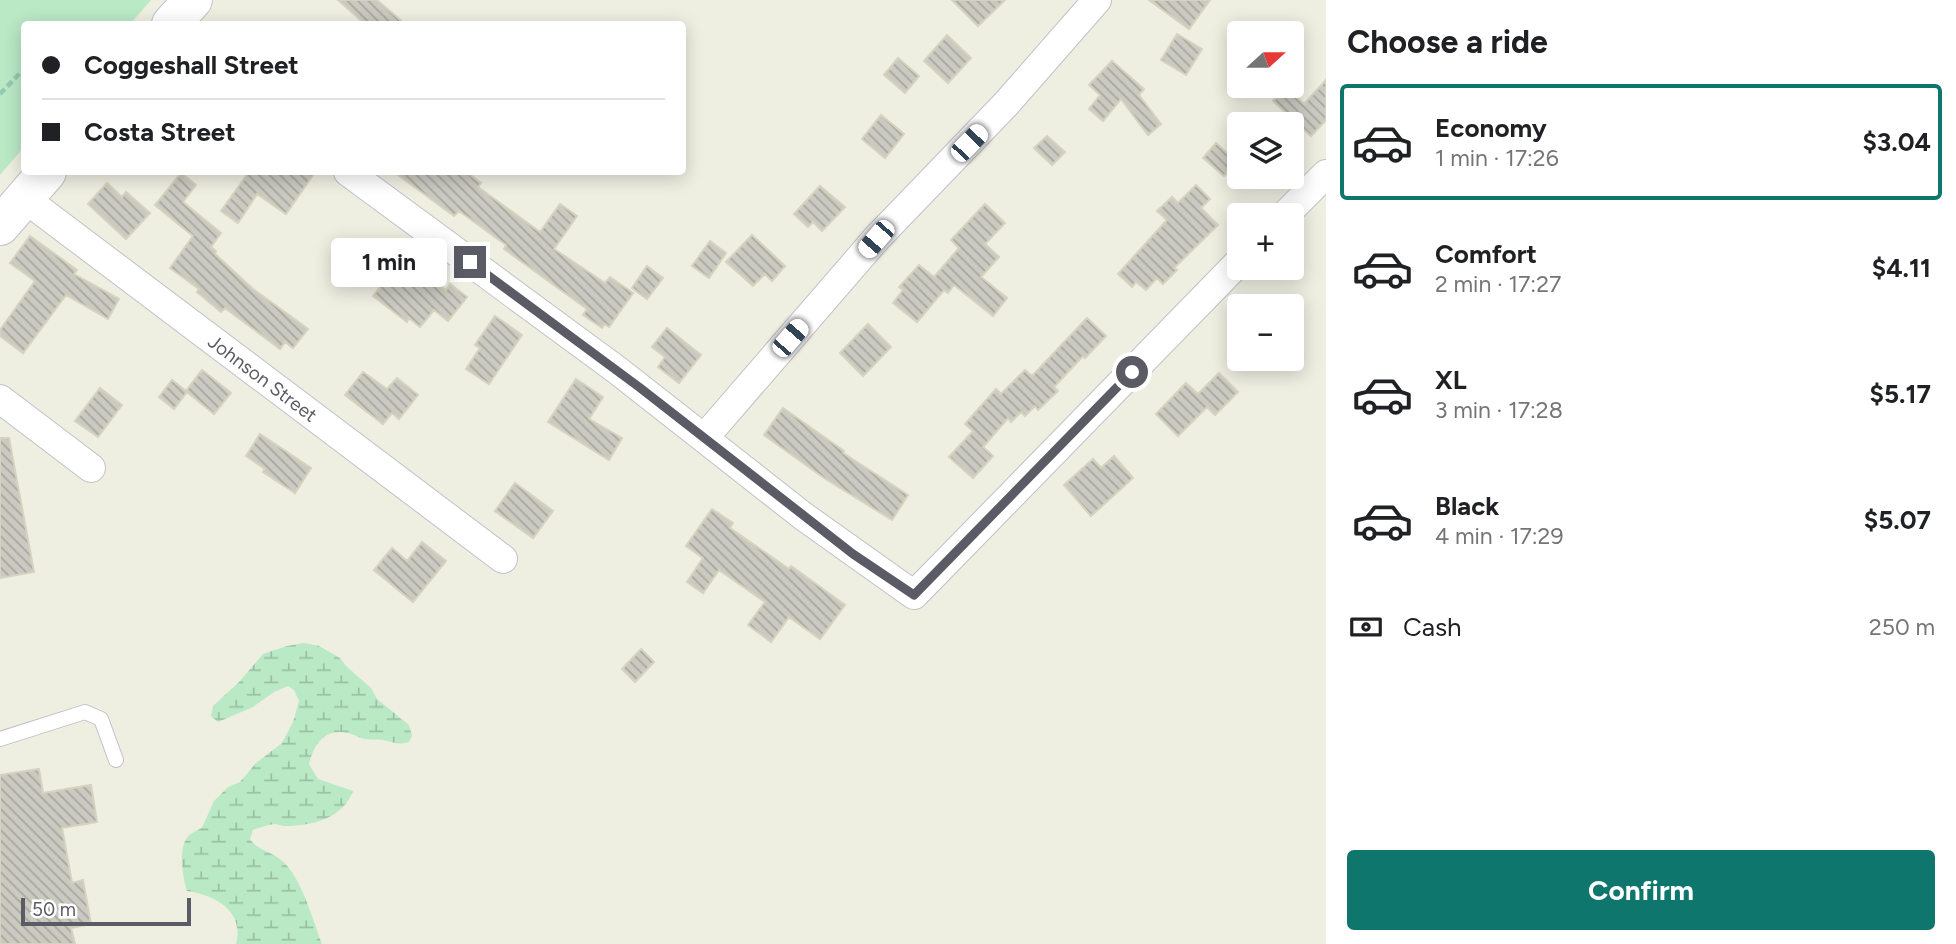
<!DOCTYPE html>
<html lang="en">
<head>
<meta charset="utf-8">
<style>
  :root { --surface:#fff; --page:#f6f6f6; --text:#202124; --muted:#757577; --line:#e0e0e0; --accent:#0f766e }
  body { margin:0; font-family:Figtree,sans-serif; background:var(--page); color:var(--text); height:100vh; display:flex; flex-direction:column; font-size:26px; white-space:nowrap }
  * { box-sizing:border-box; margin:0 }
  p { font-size:23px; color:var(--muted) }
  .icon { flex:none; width:38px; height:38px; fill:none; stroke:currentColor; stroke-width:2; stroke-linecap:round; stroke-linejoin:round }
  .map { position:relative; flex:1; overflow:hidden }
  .side { display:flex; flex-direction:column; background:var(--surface); width:630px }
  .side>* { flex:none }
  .guide { position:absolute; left:21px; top:21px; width:665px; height:154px; border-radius:7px; box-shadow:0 4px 18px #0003; display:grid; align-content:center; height:154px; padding:0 21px; background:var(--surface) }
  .needle { width:46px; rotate:69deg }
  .fabs { position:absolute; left:1227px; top:21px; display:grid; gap:14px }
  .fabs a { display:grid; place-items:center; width:77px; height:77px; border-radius:7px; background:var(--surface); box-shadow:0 4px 18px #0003; font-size:35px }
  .scale { position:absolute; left:21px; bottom:18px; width:170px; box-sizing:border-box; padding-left:7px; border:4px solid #5a5b64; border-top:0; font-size:19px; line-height:24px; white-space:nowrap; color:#5a5b64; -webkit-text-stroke:5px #fff; paint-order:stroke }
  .end { position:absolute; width:32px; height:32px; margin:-16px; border:9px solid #5a5b64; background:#fff; box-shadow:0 0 0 4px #fff }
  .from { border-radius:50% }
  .bubble { position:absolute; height:49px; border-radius:7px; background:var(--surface); box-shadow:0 4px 18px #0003; font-size:23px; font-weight:700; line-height:49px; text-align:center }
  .car { position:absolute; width:21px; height:42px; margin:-21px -10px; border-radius:9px; box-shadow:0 0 5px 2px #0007; background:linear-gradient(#fff 24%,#345 0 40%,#fff 0 76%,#345 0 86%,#fff 0) }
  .guide b { display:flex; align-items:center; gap:24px; height:66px; font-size:26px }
  .guide b+b { border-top:2px solid var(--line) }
  .guide i { width:18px; height:18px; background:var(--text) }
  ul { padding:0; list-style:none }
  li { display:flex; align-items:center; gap:21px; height:116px; margin:0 14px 10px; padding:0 7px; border:4px solid transparent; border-radius:7px }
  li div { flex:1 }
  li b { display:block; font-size:26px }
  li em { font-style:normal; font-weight:700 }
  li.on { border-color:var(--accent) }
  li>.icon { width:63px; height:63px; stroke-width:1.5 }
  h2 { padding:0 21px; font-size:32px; line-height:84px }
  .pay { display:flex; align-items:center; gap:18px; height:77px; padding:0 21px; font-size:26px }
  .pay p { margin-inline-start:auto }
  .button { display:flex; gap:14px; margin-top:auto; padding:14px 21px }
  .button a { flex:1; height:80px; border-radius:7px; background:var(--accent); color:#fff; font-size:28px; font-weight:700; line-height:80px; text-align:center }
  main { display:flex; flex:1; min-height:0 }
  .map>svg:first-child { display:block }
</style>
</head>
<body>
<main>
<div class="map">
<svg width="1326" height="944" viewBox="0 0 1326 944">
  <defs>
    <pattern id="wetland-marsh" width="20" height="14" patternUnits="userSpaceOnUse" patternTransform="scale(1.75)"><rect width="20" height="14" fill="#bae9c6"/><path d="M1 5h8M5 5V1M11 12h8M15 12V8" fill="none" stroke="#9ac0a4"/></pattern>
    <pattern id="building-back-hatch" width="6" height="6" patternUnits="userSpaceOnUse" patternTransform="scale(1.75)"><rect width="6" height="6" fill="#cbcac0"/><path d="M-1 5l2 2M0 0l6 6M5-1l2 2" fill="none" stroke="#a8a7a0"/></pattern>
  </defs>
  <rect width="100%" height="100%" fill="#eeeee1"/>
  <path fill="#bae9c6" d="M0,0H151L130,24H24V147L0,175Z"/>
  <path fill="url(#wetland-marsh)" d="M304,643L319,646L340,658L346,666L371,688L377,699L409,725L412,736L409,742C400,745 392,742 383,740C377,739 372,740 366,739C361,739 356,735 351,734C326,726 314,743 309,764L318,779L353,791C343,818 313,826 285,826C283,826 276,824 274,824C267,825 259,828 253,830L250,839C258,851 271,851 281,860C301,875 313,921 322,944H236C245,911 215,895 187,891C183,879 178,849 187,838C190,833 196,831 202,828L214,801L228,787L240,782L256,763L282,743L293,722L299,701L294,690L288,686L274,692L253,707L218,722L211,716L213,706L239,682L263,654L287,646Z"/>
  <path fill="url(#building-back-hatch)" stroke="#d4d3bf" stroke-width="2" d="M338,0H377L405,24H365Z
    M952,0H1005L978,26Z
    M1149,0H1210L1189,29Z
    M1177,34L1202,49L1186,75L1161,60Z
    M947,35L971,58L948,83L924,61Z
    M898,58L919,76L905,93L884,75Z
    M1112,61L1144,89L1139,95L1161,124L1148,135L1121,99L1103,121L1089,109L1100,95L1089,85Z
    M1326,80V120L1311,136L1273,101L1286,87L1304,104Z
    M881,115L904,134L885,158L862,139Z
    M1047,136L1065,152L1052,165L1034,148Z
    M1216,143L1237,162L1224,176L1203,158Z
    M249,172H315L286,214L257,194L238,223L221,211Z
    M394,172H466L481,183L478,187L540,232L560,204L577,216L554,249L605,283L610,277L633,293L609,327L605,324L602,328L583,315L587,309L504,249L506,245L459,211L454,216Z
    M181,173L196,185L183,202L221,233L211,247L216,251L215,254L253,289L308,329L293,348L285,342L280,349L225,308L221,312L197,292L199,289L170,268L193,236L155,205Z
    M107,183L122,197L126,192L150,213L126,239L88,204Z
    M1196,185L1210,199L1201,208L1218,225L1174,268L1177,270L1163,284L1157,278L1146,290L1136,282L1132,287L1118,274L1167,220L1157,211L1172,197L1178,203Z
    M820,186L845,207L822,231L813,222L808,227L794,214Z
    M985,204L1005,223L985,244L999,257L981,277L1007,298L993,316L954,285L948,293L944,290L917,322L893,303L903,290L899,287L919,265L934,277L959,248L951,240Z
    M752,235L785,266L772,281L765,274L753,286L726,262Z
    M30,236L77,270L74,274L119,299L108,319L66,295L23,353L0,336V330L35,281L10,263Z
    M710,241L726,253L709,278L692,266Z
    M647,266L663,278L647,299L632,288Z
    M421,271L446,290L450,284L467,297L448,321L434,310L420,327L409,318L407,322L373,296L390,274L408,288Z
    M495,316L522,335L489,384L466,369L480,348L475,345Z
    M1087,318L1106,336L1085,358L1083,356L1054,387L1058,391L1038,410L1035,406L1025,416L1021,412L1011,422L1008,418L983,447L993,456L973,478L949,457L973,431L965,424L996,389L1001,394L1025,370L1032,376Z
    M868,324L891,347L863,376L840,353Z
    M667,328L701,355L679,383L658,367L665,357L652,347Z
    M202,370L231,393L214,414L187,392L174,409L159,397L172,380L186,391Z
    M363,372L387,389L397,378L418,395L399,419L392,413L383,424L345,395Z
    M1219,373L1238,392L1215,415L1207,407L1178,436L1156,414L1186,383L1198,394Z
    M576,379L603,397L589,419L622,438L609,460L548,422Z
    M100,388L122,405L98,437L75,421Z
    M783,408L844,451L843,453L908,495L892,520L824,478L764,435Z
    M260,434L311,468L295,493L263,472L265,469L246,456Z
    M0,438H9L34,572L0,578Z
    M1114,456L1133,478L1091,516L1064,485L1093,459L1101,468Z
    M515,483L553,511L533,538L495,511Z
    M712,509L733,523L730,528L789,569L791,566L845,605L820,639L789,617L771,642L748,625L765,602L719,570L703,593L687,582L703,558L686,546Z
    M422,542L446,561L413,602L374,570L392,548L407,561Z
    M641,649L654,662L635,682L622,669Z
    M39,769L43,793L91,785L97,822L62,828L72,883L83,880L91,924L71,928L75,944H0V775Z"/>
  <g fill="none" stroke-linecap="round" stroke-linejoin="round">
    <g stroke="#c0c1c9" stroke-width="16">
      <path id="lane" d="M0,739L85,712L101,719L116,760"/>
    </g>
    <g stroke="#c0c1c9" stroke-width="30">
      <g id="street">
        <path d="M348,172L617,370L803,516L914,595L1239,262"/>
        <path id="s1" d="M24,198L503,559"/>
        <path d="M1285,215L1326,174"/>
        <path d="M0,399L91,468"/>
        <path d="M705,437L876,239L1006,104L1097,0"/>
      </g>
    </g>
    <g stroke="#c1c2cb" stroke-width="40">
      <path id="secondary" d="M171,24L193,0
        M0,226L47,172"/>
    </g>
    <path stroke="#93cab1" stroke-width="4.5" stroke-dasharray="7 3.5" stroke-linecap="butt" d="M0,94L22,71"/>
    <use href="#lane" stroke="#fff" stroke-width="14"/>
    <use href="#street" stroke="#fff" stroke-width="28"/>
    <use href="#secondary" stroke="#fff" stroke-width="38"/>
  </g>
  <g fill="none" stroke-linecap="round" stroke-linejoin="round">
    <path stroke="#5a5b64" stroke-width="9" d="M470,262L639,387L853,554L914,595L1132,372"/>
  </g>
  <g text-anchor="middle" stroke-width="6" stroke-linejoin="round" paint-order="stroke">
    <g font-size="19" fill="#5a5b64" stroke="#fff">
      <text dy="7" stroke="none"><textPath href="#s1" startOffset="299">Johnson Street</textPath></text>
    </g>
  </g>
</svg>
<div class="fabs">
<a><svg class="needle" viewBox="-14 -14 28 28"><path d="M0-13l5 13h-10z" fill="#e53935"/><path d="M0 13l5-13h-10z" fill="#757577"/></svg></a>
<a><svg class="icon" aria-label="layers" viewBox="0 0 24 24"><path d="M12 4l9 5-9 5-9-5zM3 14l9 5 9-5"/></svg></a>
<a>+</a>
<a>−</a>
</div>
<div class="scale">50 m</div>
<i class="end from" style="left:1132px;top:372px"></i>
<i class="end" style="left:470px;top:262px"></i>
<div class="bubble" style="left:331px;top:238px;width:116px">1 min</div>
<i class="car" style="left:969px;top:143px;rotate:44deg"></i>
<i class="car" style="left:876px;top:239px;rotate:221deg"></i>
<i class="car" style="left:790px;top:338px;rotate:41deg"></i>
<div class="guide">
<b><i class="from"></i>Coggeshall Street</b>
<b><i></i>Costa Street</b>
</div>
</div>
<section class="side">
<h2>Choose a ride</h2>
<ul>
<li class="on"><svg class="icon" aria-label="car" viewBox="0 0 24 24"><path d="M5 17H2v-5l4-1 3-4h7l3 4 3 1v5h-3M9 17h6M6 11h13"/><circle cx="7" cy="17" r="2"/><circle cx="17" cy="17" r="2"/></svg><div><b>Economy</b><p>1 min · 17:26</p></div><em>$3.04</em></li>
<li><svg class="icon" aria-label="car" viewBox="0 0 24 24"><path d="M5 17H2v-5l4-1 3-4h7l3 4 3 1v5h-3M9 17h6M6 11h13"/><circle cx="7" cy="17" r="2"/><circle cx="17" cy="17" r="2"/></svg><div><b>Comfort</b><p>2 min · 17:27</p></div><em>$4.11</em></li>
<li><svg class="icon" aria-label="car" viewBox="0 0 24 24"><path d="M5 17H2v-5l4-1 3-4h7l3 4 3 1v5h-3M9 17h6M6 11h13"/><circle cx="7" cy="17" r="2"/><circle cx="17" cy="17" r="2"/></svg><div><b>XL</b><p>3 min · 17:28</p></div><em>$5.17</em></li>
<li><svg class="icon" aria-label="car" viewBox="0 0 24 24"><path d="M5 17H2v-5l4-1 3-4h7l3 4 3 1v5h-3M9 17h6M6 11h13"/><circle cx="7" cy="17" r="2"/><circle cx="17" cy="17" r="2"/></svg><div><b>Black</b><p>4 min · 17:29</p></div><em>$5.07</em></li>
</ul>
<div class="pay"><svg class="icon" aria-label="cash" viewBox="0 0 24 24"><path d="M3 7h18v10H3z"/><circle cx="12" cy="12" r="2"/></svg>Cash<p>250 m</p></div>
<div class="button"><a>Confirm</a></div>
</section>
</main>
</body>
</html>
